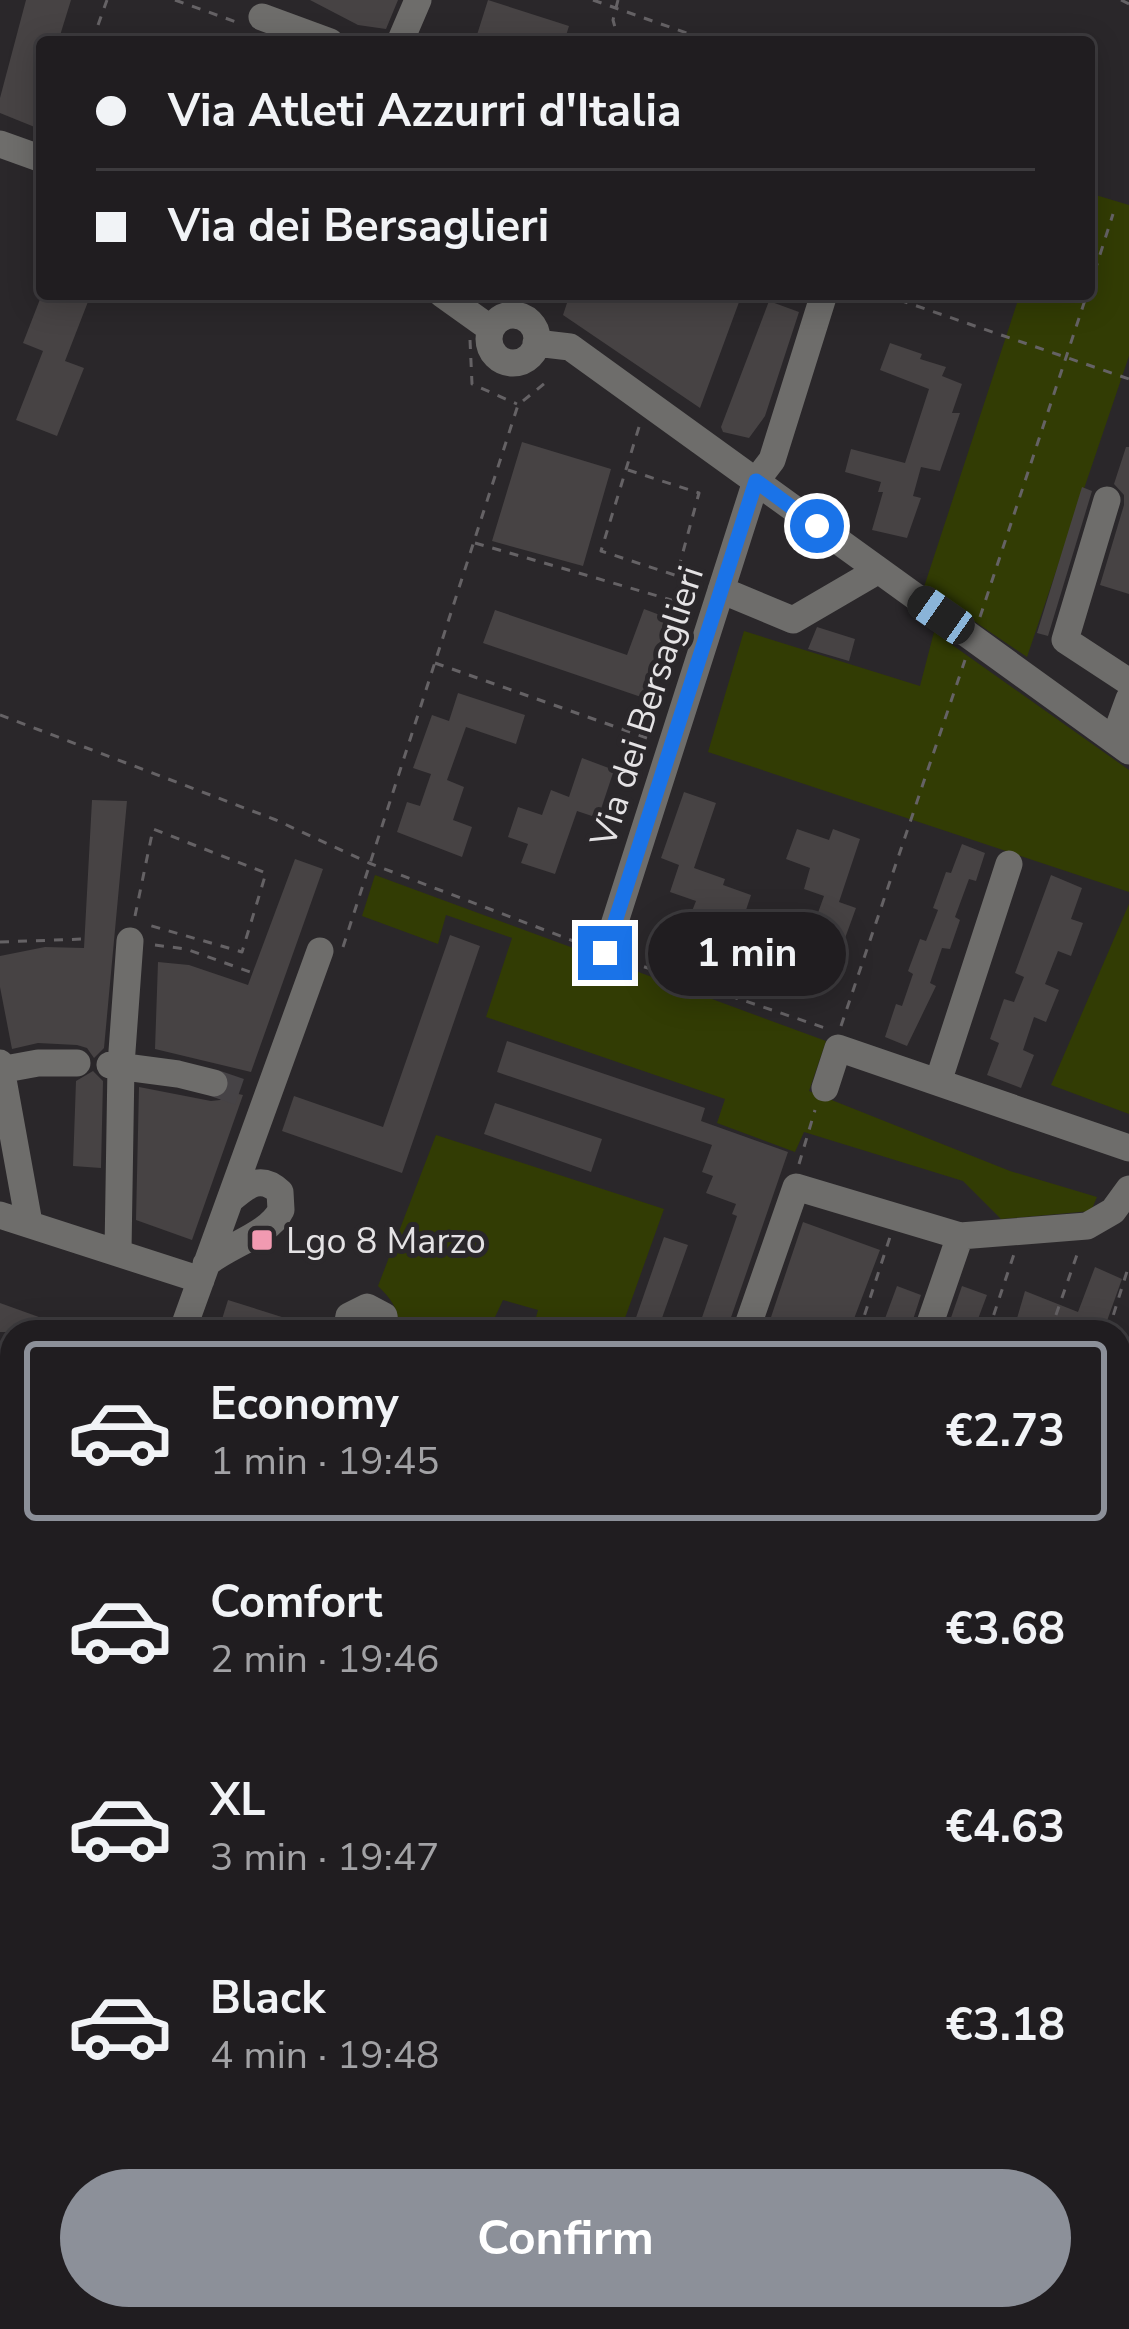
<!DOCTYPE html>
<html lang="en">
<head>
<meta charset="utf-8">
<style>
  :root { --surface:#201d20; --page:#282629; --text:#f1f3f6; --muted:#a2a2a5; --line:#3d3b3e; --accent:#8c9099 }
  body { margin:0; font-family:"Nunito Sans",sans-serif; background:var(--page); color:var(--text); height:100vh; display:flex; flex-direction:column; font-size:45px; white-space:nowrap }
  * { box-sizing:border-box; margin:0 }
  p { font-size:39px; color:var(--muted) }
  .icon { flex:none; width:66px; height:66px; fill:none; stroke:currentColor; stroke-width:2; stroke-linecap:round; stroke-linejoin:round }
  .map { position:relative; flex:1; overflow:hidden }
  .drawer { position:absolute; left:0px; top:1320px; width:1131px; height:1011px; display:flex; flex-direction:column; background:var(--surface); border-radius:36px 36px 0 0; box-shadow:0 6px 30px #0003,0 0 0 3px var(--line) }
  .drawer>* { flex:none }
  .top-card { position:absolute; left:36px; top:36px; width:1059px; height:264px; border-radius:12px; box-shadow:0 6px 30px #0003,0 0 0 3px var(--line); display:grid; align-content:center; height:264px; padding:0 60px; background:var(--surface) }
  .end { position:absolute; width:54px; height:54px; margin:-27px; border:15px solid #1a73e8; background:#fff; box-shadow:0 0 0 6px #fff }
  .from { border-radius:50% }
  .bubble { position:absolute; height:84px; border-radius:42px; background:var(--surface); box-shadow:0 6px 30px #0003,0 0 0 3px var(--line); font-size:39px; font-weight:700; line-height:84px; text-align:center }
  .car { position:absolute; width:36px; height:72px; margin:-36px -18px; border-radius:15px; box-shadow:0 0 9px 3px #0007; background:linear-gradient(#222 24%,#8ab4d8 0 40%,#222 0 76%,#8ab4d8 0 86%,#222 0) }
  .top-card b { display:flex; align-items:center; gap:42px; height:114px; font-size:45px }
  .top-card b+b { border-top:3px solid var(--line) }
  .top-card i { width:30px; height:30px; background:var(--text) }
  ul { padding:21px 0 0; list-style:none }
  li { display:flex; align-items:center; gap:36px; height:180px; margin:0 24px 18px; padding:0 36px; border:6px solid transparent; border-radius:12px }
  li div { flex:1 }
  li b { display:block; font-size:45px }
  li em { font-style:normal; font-weight:700 }
  li.selected { border-color:var(--accent) }
  li>.icon { width:108px; height:108px; stroke-width:1.5 }
  .cta { display:flex; gap:24px; margin-top:auto; padding:24px 60px }
  .cta a { flex:1; height:138px; border-radius:72px; background:var(--accent); color:#fff; font-size:48px; font-weight:700; line-height:138px; text-align:center }
  .map>svg:first-child { display:block }
</style>
</head>
<body>
<div class="map">
<svg width="1129" height="2329" viewBox="0 0 1129 2329">
  <rect width="100%" height="100%" fill="#2a272a"/>
  <path fill="#323c04" d="M1089,193L1129,205V356L1027,657L924,587L1020,294H1089Z
    M744,631L920,686L934,632L1129,770V892L708,752Z
    M375,875L826,1041L809,1091L1010,1171L1097,1197L1091,1211L1001,1219L963,1181L804,1132L795,1152L717,1123L725,1099L486,1017L512,938L446,915L438,944L362,916Z
    M1129,904V1114L1051,1085Z
    M436,1135L664,1209L620,1332H532L538,1310L503,1300L488,1332H398C401,1311 392,1300 378,1286Z
    M0,1358L12,1361V1775L0,1809Z
    M1123,1503L1129,1504V1659L1119,1678V1511Z
    M300,2319H495L492,2329H297Z"/>
  <path fill="#276076" d="M1129,1659V1812L1119,1844V1678Z"/>
  <path fill="#474344" d="M26,0H71L58,42H42V102L37,128L0,113V98Z
    M310,0H398L386,29L358,25Z
    M488,0L569,26L564,42H489L476,38Z
    M42,294H91L65,361L84,368L57,436L16,420L43,351L23,343Z
    M570,294H742L700,408L563,315Z
    M769,301L799,312L765,416L749,438L723,432L721,427Z
    M890,343L922,354L920,359L946,367L942,376L962,384L952,413H960L940,471L921,467L913,496L921,498L907,538L872,530L883,492H878L881,482L845,472L851,449L905,463L929,389L880,370Z
    M522,442L611,469L583,566L492,541Z
    M1126,447H1129V594L1100,585L1124,505V495L1114,484Z
    M1082,487L1092,491L1048,636L1037,633Z
    M644,609L673,620L644,698L483,643L495,610L627,655Z
    M817,627L855,639L849,661L808,649Z
    M458,693L525,715L516,744L466,727L447,780L464,787L453,820L472,827L462,857L397,832L407,802L420,806L431,774L413,768L432,715L449,721Z
    M582,758L614,770L598,818L577,811L555,874L521,863L528,844L508,837L518,807L542,815L551,790L569,797Z
    M684,792L716,803L694,868L725,879L723,885L751,895L740,928L722,922L711,952L720,956L714,973L695,966L701,949L706,951L690,945L696,929L686,926L696,901L670,892L679,865L661,858Z
    M92,800L127,801L104,1048L94,1058L87,1048L77,1045L38,1043L12,1049L0,987V956L45,947L84,948Z
    M797,829L829,840L833,829L860,839L839,902L856,908L832,974L800,963L824,896L804,889L810,868L786,859Z
    M962,844L985,853L976,881L969,879L955,917L960,920L950,949L942,948L930,983L936,986L907,1046L885,1037L896,1004L902,1006L913,974L908,971L920,939L926,941L938,910L933,908L946,872L951,873Z
    M295,859L323,869L251,1072L155,1049L158,962L189,965L248,985Z
    M1051,875L1082,888L1071,919L1083,923L1071,956L1058,951L1045,984L1059,990L1046,1022L1034,1017L1023,1050L1034,1055L1021,1088L987,1075L999,1043L990,1039L1004,999L1014,1002L1024,977L1015,973Z
    M450,935L480,946L402,1173L282,1131L294,1096L383,1127Z
    M507,1041L705,1108L701,1121L788,1152L726,1332H697L737,1216L732,1214L736,1204L706,1193L713,1176L702,1172L712,1145L497,1072Z
    M93,1071L103,1081L101,1168L73,1166L76,1081Z
    M139,1087L211,1101L220,1100L229,1092L243,1095L192,1240L136,1220Z
    M495,1103L602,1139L591,1172L484,1134Z
    M803,1222L880,1250L849,1332H766Z
    M664,1237L688,1245L657,1332H631Z
    M1095,1267L1122,1279L1103,1332H1013L1025,1291L1078,1312Z
    M897,1286L921,1295L909,1332H880Z
    M962,1286L987,1295L975,1327L971,1326L969,1332H946Z
    M228,1300L320,1329L319,1332H218Z
    M0,1303L75,1330V1332H0Z"/>
  <g fill="none" stroke-linecap="round" stroke-linejoin="round">
    <path stroke="#464346" stroke-width="27" stroke-dasharray="27 14" stroke-linecap="butt" d="M214,1083L243,1093"/>
    <path stroke="#656265" stroke-width="3" stroke-dasharray="9 9" stroke-linecap="butt" d="M175,0L239,23
      M593,0L712,42
      M618,0L613,20L619,42
      M1121,0L1129,4
      M92,42L107,0
      M1089,289L1113,214
      M882,294L1129,379
      M470,340L472,384L517,404
      M639,427L601,551L696,582
      M628,470L699,493L677,574
      M475,543L689,605
      M980,617L1087,294
      M435,663L647,738
      M0,715L276,820L369,863L584,945
      M135,916L153,829L266,873L242,952L145,924
      M0,942L84,939
      M155,945L186,949L253,973
      M343,947L518,405L545,383
      M627,961L828,1029
      M841,1026L965,660
      M799,1164L815,1110
      M859,1332L890,1237
      M988,1332L1014,1254
      M1050,1332L1079,1249
      M1108,1332L1129,1265
      M0,1487L12,1478
      M0,1537L12,1541
      M1119,1548L1129,1526
      M310,2329L313,2319
      M450,2329L453,2319
      M469,2329L472,2319
      M477,2329L480,2319
      M823,2329V2319"/>
    <path stroke="#6e6d6b" stroke-width="27" d="M262,17L330,42
      M400,42L418,0
      M0,144L42,159
      M442,294L491,329
      M489 339a24 24 0 1 1 48 0a24 24 0 1 1-48 0Z
      M536,343L570,347L1129,751
      M1107,500L1065,640L1129,682
      M721,590L793,620L877,571
      M1114,740L1129,699
      M605,953L756,481L772,460L824,294
      M0,1063L29,1223
      M110,1065L178,1074L214,1083
      M0,1070L38,1063H77
      M938,1082L1009,864
      M825,1088L838,1048L1129,1148
      M0,1215L201,1280
      M118,1251L121,1065L130,941
      M206,1264C228,1245 269,1235 281,1210L280,1192C261,1174 247,1185 230,1200
      M748,1325L796,1187L960,1236L1087,1226L1113,1211L1129,1189
      M182,1332L320,951
      M346,1332L349,1316L367,1307L384,1316L386,1332
      M927,1332L960,1236
      M1119,1485L1129,1464
      M0,2173L12,2130
      M671,2329L684,2319"/>
  </g>
  <g fill="none" stroke-linecap="round" stroke-linejoin="round">
    <path stroke="#1a73e8" stroke-width="15" d="M605,953L756,481L817,526"/>
  </g>
  <rect fill="#f19ab1" stroke="#2a272a" stroke-width="4.5" x="250" y="1228" width="24" height="24" rx="6"/>
  <g text-anchor="middle" stroke-width="10" stroke-linejoin="round" paint-order="stroke">
    <g font-size="36" fill="#e5e3e5" stroke="#2a272a">
      <text transform="translate(646 706) rotate(-72)" y="13">Via dei Bersaglieri</text>
    </g>
    <g font-size="36" fill="#e5e3e5" stroke="#2a272a" text-anchor="start">
      <text x="286" y="1253">Lgo 8 Marzo</text>
    </g>
  </g>
</svg>
<i class="end from" style="left:817px;top:526px"></i>
<i class="end" style="left:605px;top:953px"></i>
<div class="bubble" style="left:648px;top:912px;width:198px">1 min</div>
<i class="car" style="left:941px;top:615px;rotate:305deg"></i>
<div class="top-card">
<b><i class="from"></i>Via Atleti Azzurri d'Italia</b>
<b><i></i>Via dei Bersaglieri</b>
</div>
<section class="drawer">
<ul>
<li class="selected"><svg class="icon" aria-label="car" viewBox="0 0 24 24"><path d="M5 17H2v-5l4-1 3-4h7l3 4 3 1v5h-3M9 17h6M6 11h13"/><circle cx="7" cy="17" r="2"/><circle cx="17" cy="17" r="2"/></svg><div><b>Economy</b><p>1 min · 19:45</p></div><em>€2.73</em></li>
<li><svg class="icon" aria-label="car" viewBox="0 0 24 24"><path d="M5 17H2v-5l4-1 3-4h7l3 4 3 1v5h-3M9 17h6M6 11h13"/><circle cx="7" cy="17" r="2"/><circle cx="17" cy="17" r="2"/></svg><div><b>Comfort</b><p>2 min · 19:46</p></div><em>€3.68</em></li>
<li><svg class="icon" aria-label="car" viewBox="0 0 24 24"><path d="M5 17H2v-5l4-1 3-4h7l3 4 3 1v5h-3M9 17h6M6 11h13"/><circle cx="7" cy="17" r="2"/><circle cx="17" cy="17" r="2"/></svg><div><b>XL</b><p>3 min · 19:47</p></div><em>€4.63</em></li>
<li><svg class="icon" aria-label="car" viewBox="0 0 24 24"><path d="M5 17H2v-5l4-1 3-4h7l3 4 3 1v5h-3M9 17h6M6 11h13"/><circle cx="7" cy="17" r="2"/><circle cx="17" cy="17" r="2"/></svg><div><b>Black</b><p>4 min · 19:48</p></div><em>€3.18</em></li>
</ul>
<div class="cta"><a>Confirm</a></div>
</section>
</div>
</body>
</html>
